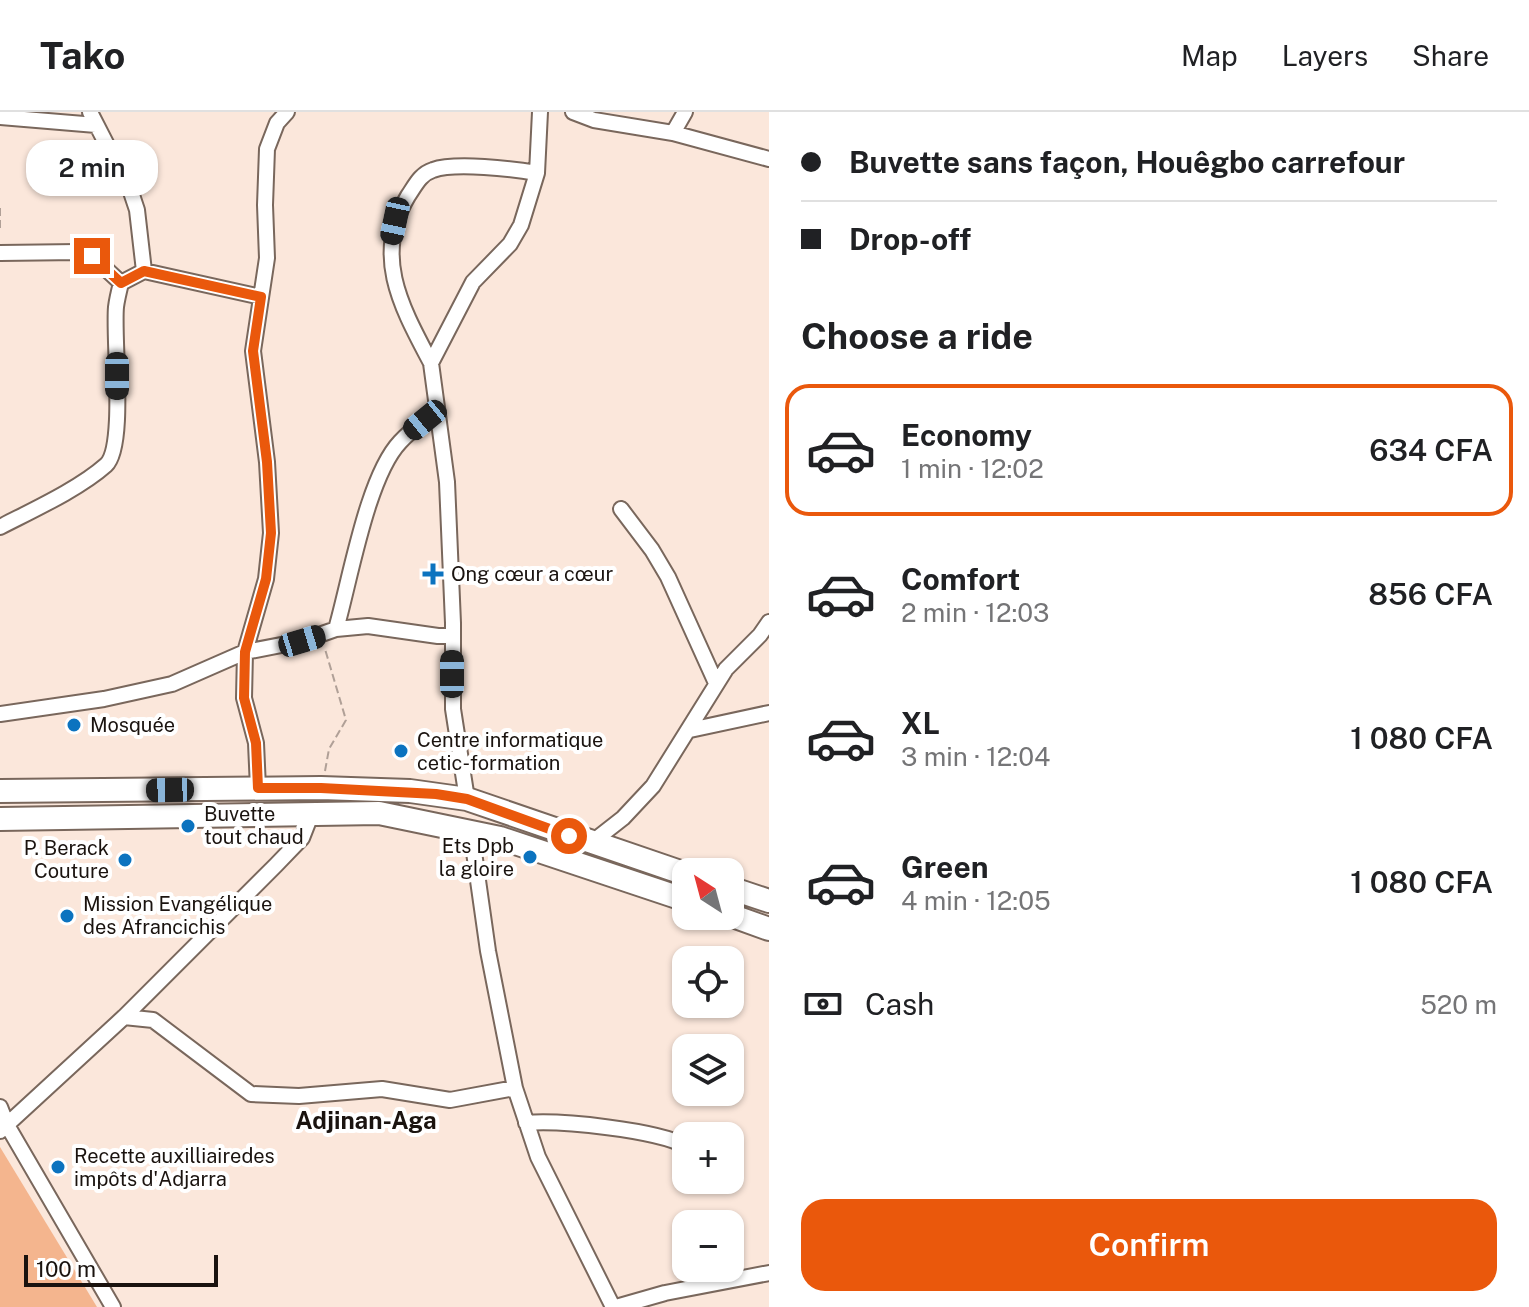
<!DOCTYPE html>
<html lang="en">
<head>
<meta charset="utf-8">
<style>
  :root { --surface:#fff; --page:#f2f2f2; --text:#202124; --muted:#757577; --line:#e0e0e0; --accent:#ea580c }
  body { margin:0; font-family:"Public Sans",sans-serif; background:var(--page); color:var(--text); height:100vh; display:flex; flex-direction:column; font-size:30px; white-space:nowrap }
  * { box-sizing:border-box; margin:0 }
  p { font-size:26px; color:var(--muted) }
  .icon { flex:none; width:44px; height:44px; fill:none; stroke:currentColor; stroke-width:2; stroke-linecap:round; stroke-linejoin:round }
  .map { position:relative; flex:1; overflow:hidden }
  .details { display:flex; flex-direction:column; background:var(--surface); width:760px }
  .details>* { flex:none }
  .banner { display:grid; align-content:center; height:176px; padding:0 32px; background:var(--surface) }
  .needle { width:52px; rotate:324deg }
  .tools { position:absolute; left:672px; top:746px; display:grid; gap:16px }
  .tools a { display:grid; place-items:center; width:72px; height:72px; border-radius:16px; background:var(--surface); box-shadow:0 2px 6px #0004; font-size:40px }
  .scale { position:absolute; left:24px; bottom:20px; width:194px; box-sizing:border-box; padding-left:8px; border:4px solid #1a130f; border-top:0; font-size:22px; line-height:28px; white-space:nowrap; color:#1a130f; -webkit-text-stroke:6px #fff; paint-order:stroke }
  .end { position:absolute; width:36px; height:36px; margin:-18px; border:10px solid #ea580c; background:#fff; box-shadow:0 0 0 4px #fff }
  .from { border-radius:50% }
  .bubble { position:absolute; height:56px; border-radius:24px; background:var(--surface); box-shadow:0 2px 6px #0004; font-size:26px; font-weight:600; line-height:56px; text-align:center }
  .car { position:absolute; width:24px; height:48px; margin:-24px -12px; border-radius:10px; box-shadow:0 0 6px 2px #0007; background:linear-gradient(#222 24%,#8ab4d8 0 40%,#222 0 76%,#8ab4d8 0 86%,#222 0) }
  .banner b { display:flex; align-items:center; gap:28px; height:76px; font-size:30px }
  .banner b+b { border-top:2px solid var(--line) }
  .banner i { width:20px; height:20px; background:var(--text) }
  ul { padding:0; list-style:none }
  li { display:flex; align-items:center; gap:24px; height:132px; margin:0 16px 12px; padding:0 16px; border:4px solid transparent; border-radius:24px }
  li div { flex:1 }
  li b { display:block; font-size:30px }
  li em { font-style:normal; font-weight:600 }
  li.active { border-color:var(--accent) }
  li>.icon { width:72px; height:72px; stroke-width:1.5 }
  h2 { padding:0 32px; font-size:36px; line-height:96px }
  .pay { display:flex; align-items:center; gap:20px; height:88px; padding:0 32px; font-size:30px }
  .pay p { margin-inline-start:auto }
  .action { display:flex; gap:16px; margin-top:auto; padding:16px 32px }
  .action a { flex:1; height:92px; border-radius:24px; background:var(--accent); color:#fff; font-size:32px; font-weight:600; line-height:92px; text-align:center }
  header { display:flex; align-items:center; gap:48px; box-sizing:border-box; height:112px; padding:0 40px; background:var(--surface); border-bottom:2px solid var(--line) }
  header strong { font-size:38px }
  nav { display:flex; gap:44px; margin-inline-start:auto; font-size:28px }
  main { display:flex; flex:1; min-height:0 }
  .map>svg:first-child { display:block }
</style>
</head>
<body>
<header>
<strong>Tako</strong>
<nav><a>Map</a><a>Layers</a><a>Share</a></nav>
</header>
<main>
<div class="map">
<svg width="769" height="1195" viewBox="0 0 769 1195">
  <rect width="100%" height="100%" fill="#fbe7db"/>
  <path fill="#f4b58e" d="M0,1035L97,1195H0Z"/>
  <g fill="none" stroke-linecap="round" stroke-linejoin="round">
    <g stroke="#79675c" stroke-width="18">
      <path id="street" d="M90,0L131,80L137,98L144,159
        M573,0L594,8L673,21L769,47
        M0,5L96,13
        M673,21L685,0
        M0,141L78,140L92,144L121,171
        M121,171L144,159L261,185
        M431,251C402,196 372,144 408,84C415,74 420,62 433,58C455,50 513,57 537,61
        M621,397L652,438L668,465L716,571
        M0,415C33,398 79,377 106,353C126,335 113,226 116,195C117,187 119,179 121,171
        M336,517C350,469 367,365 400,330C411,318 425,308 437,298
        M0,602L104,587L172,572L245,540L302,529L336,517L368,514L438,524H453
        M690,618L769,601
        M258,676L256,631L244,586L245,540L266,467L271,421L267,350L253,239L267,146L265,93L267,37L277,11L287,0
        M467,687L453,597V511L447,370L431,251L473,170L510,132L521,113L537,61L540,0
        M471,719L488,839L515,976L538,1045L613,1195
        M595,733L600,724L623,706L653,674L726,557L760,523L769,510
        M124,905L153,908L251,982L299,984L382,977L450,988L515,976
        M0,995L7,1013L113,1195
        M526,1011C561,1008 656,1018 686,1034
        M0,1019L124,905L276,753L302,726L311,703
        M616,1195L665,1181L769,1161"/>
    </g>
    <g stroke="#79675c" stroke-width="26">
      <path id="primary" d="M0,679L321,676L410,679L467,687L686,762
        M0,707L379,701L500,726L686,788
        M730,776L769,789
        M730,803L769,817"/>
    </g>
    <path stroke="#b0a097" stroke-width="2" stroke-dasharray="8 4" stroke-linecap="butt" d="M0,96V116
      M325,659L329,637L346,608L325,537"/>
    <use href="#street" stroke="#fff" stroke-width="14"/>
    <use href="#primary" stroke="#fff" stroke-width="22"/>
  </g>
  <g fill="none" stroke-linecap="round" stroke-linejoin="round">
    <path stroke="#ea580c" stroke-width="10" d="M92,144L121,171L144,159L261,185L253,239L267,350L271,421L266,467L245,540L244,586L256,631L258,676H321L436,682L467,687L569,724"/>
  </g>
  <g fill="#0c73bf" stroke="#fff" stroke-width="3">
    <path d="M429 450h8v8h8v8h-8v8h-8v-8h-8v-8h8z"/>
    <circle cx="74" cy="613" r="8"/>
    <circle cx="401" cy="639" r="8"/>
    <circle cx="188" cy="714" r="8"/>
    <circle cx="530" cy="745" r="8"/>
    <circle cx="125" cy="748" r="8"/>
    <circle cx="67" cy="804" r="8"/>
    <circle cx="58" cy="1055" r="8"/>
  </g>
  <g text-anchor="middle" stroke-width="8" stroke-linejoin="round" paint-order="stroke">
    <g font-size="20" fill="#1a130f" stroke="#fff" text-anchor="start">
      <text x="451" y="469">Ong cœur a cœur</text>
      <text x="90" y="620">Mosquée</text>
      <text x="417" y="635">Centre informatique<tspan x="417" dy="23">cetic-formation</tspan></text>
      <text x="204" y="709">Buvette<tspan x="204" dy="23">tout chaud</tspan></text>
      <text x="514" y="741" text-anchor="end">Ets Dpb<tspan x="514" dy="23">la gloire</tspan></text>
      <text x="109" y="743" text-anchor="end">P. Berack<tspan x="109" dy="23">Couture</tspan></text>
      <text x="83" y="799">Mission Evangélique<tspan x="83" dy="23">des Afrancichis</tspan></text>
      <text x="74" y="1051">Recette auxilliairedes<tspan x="74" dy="23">impôts d'Adjarra</tspan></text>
    </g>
    <g font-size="24" font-weight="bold" fill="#1a130f" stroke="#fff">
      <text x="366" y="1017">Adjinan-Aga</text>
    </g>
  </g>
</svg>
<div class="tools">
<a><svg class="needle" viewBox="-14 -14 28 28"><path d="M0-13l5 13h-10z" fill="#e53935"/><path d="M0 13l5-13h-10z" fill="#757577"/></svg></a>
<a><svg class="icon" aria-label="locate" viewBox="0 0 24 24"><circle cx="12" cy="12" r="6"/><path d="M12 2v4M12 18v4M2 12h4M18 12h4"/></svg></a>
<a><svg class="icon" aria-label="layers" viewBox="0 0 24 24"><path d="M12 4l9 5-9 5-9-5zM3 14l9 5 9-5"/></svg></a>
<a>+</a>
<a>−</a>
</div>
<div class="scale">100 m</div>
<i class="end from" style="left:569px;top:724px"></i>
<i class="end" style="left:92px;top:144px"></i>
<div class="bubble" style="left:26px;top:28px;width:132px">2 min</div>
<i class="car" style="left:395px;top:109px;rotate:192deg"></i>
<i class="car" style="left:117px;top:264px;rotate:180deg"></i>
<i class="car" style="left:425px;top:308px;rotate:231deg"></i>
<i class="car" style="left:302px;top:529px;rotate:73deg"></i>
<i class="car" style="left:452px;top:562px;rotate:0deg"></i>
<i class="car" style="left:170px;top:678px;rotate:269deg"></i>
</div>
<section class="details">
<div class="banner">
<b><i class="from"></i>Buvette sans façon, Houêgbo carrefour</b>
<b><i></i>Drop-off</b>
</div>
<h2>Choose a ride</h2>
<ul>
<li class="active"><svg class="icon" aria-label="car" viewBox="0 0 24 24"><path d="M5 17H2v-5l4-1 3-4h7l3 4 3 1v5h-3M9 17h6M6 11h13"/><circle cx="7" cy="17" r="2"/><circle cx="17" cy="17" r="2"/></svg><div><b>Economy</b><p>1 min · 12:02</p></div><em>634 CFA</em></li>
<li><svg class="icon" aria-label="car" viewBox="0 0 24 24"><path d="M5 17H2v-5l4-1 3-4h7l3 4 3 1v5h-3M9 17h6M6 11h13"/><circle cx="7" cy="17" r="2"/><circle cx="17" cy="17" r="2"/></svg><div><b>Comfort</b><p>2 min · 12:03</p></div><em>856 CFA</em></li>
<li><svg class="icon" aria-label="car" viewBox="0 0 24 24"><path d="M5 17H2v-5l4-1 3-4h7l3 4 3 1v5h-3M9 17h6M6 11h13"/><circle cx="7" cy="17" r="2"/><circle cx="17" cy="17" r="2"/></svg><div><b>XL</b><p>3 min · 12:04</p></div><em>1 080 CFA</em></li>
<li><svg class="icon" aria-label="car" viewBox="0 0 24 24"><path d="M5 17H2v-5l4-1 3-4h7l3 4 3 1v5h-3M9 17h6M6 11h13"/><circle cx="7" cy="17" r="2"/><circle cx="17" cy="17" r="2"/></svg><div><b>Green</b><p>4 min · 12:05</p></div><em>1 080 CFA</em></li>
</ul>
<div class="pay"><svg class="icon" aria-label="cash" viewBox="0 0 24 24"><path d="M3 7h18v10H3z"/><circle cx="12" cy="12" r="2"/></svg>Cash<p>520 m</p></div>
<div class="action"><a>Confirm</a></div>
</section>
</main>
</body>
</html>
